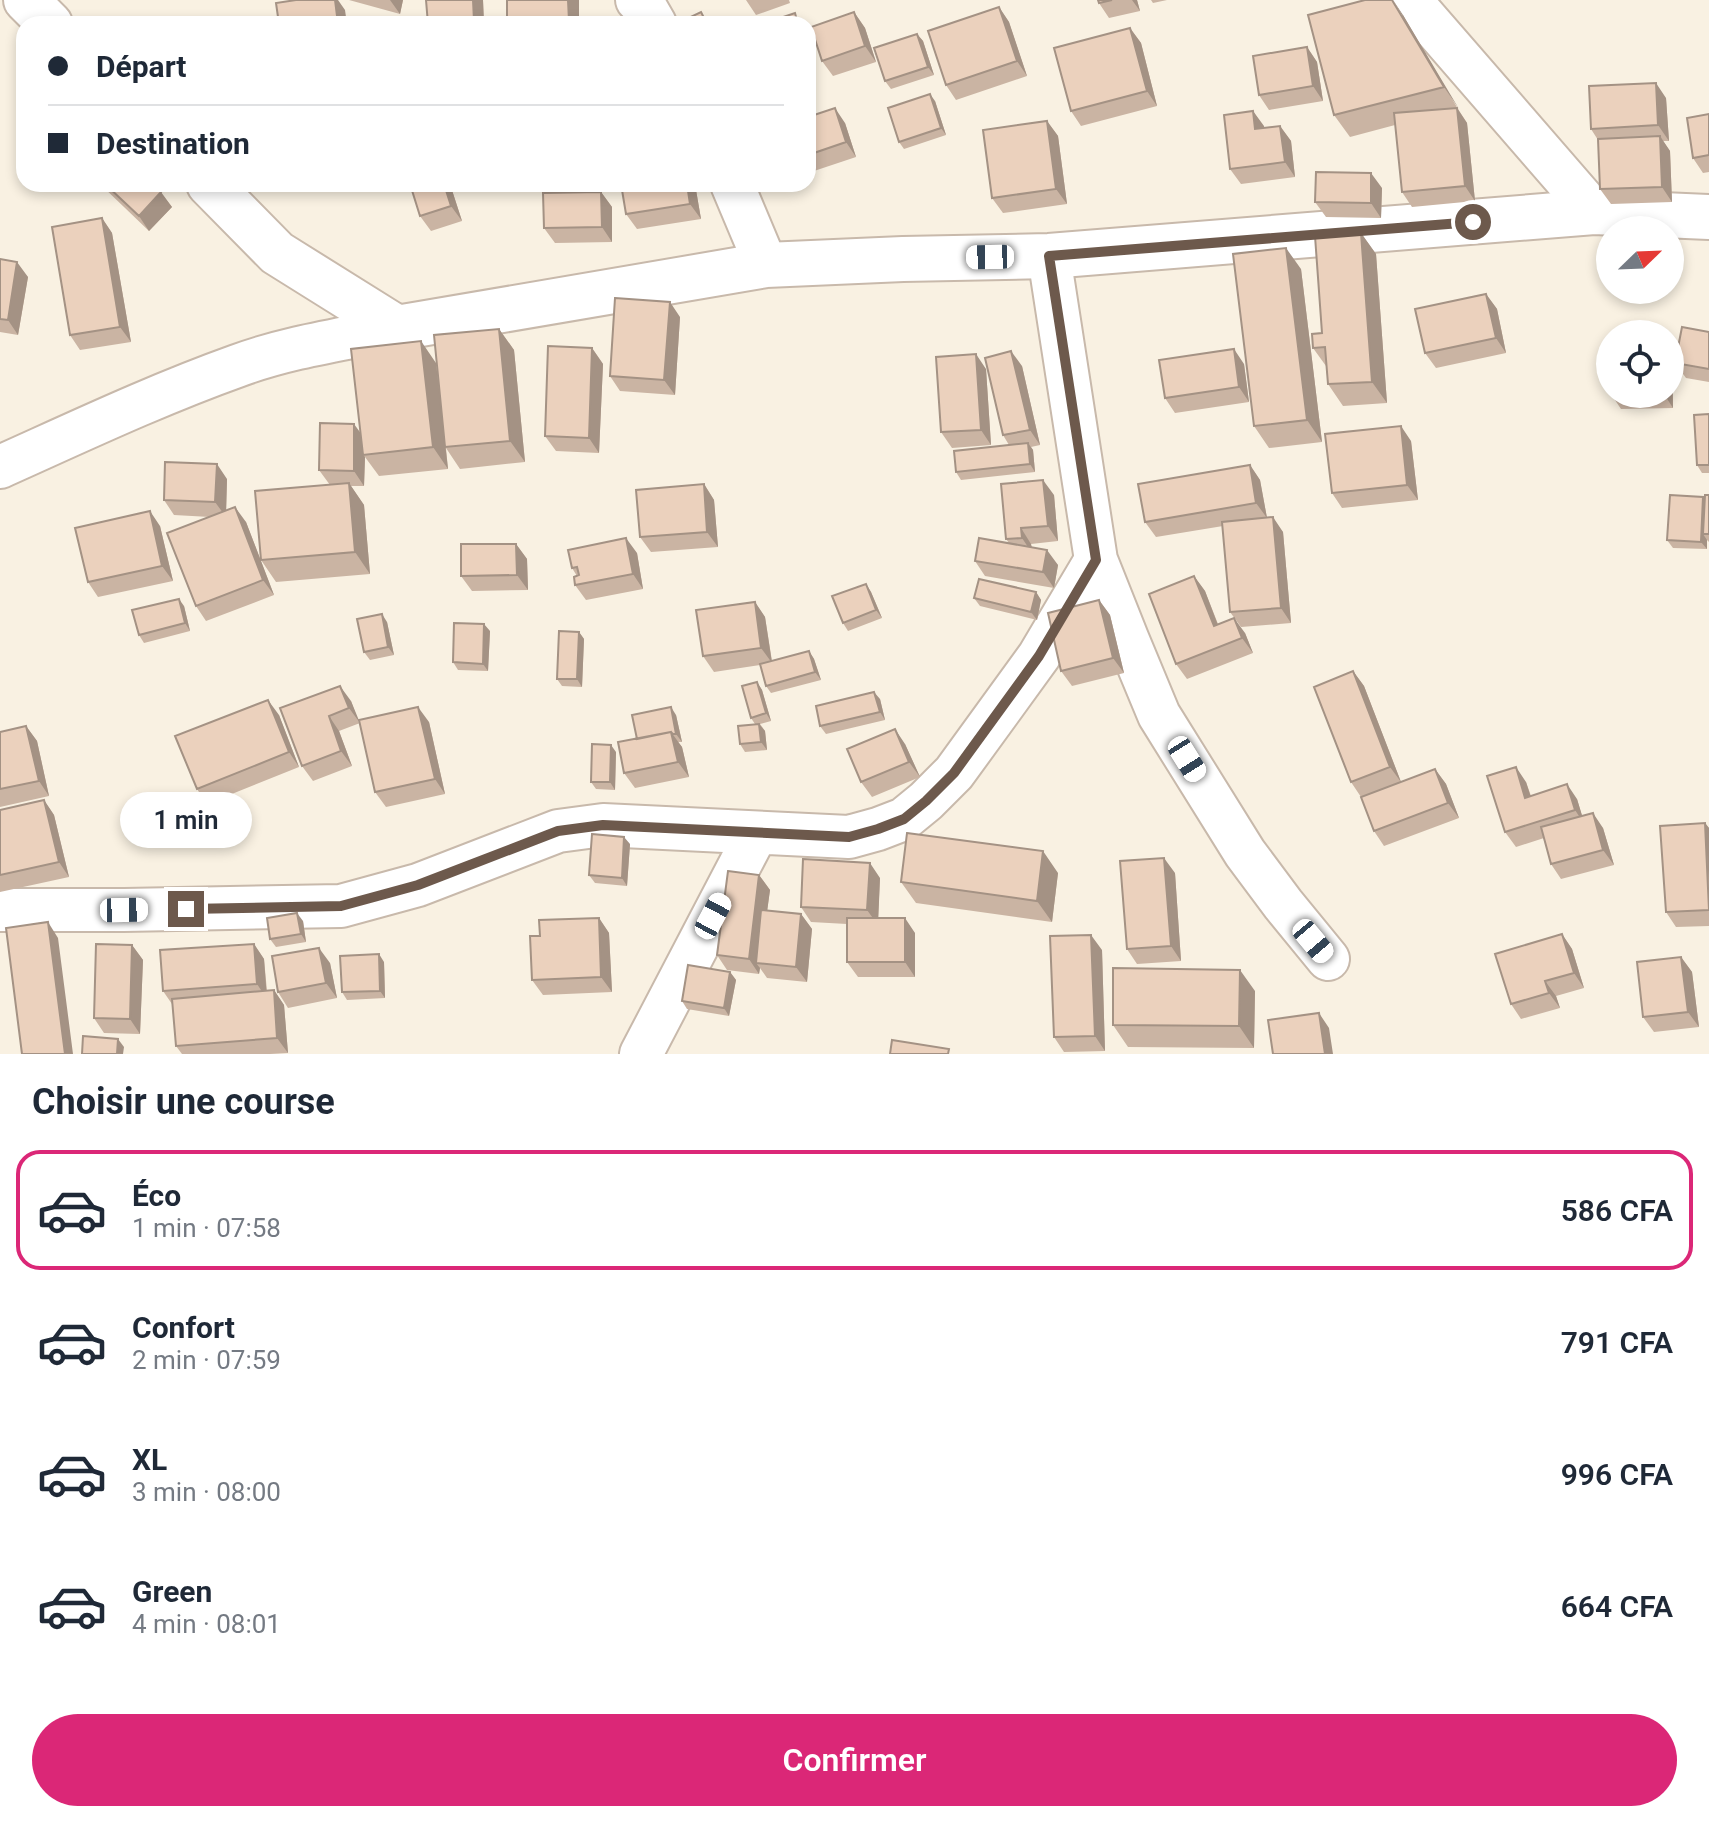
<!DOCTYPE html>
<html lang="fr">
<head>
<meta charset="utf-8">
<style>
  :root { --surface:#fff; --page:#f2f2f3; --text:#1f2937; --muted:#747a83; --line:#e0e1e3; --accent:#db2777 }
  body { margin:0; font-family:Roboto,sans-serif; background:var(--page); color:var(--text); height:100vh; display:flex; flex-direction:column; font-size:30px; white-space:nowrap }
  * { box-sizing:border-box; margin:0 }
  p { font-size:26px; color:var(--muted) }
  .icon { flex:none; width:44px; height:44px; fill:none; stroke:currentColor; stroke-width:2; stroke-linecap:round; stroke-linejoin:round }
  .map { position:relative; height:1054px; overflow:hidden }
  .details { display:flex; flex-direction:column; background:var(--surface); flex:1 }
  .details>* { flex:none }
  .hud { position:absolute; left:16px; top:16px; width:800px; height:176px; border-radius:24px; box-shadow:0 4px 12px #0003; display:grid; align-content:center; height:176px; padding:0 32px; background:var(--surface) }
  .needle { width:52px; rotate:67deg }
  .tools { position:absolute; left:1596px; top:216px; display:grid; gap:16px }
  .tools a { display:grid; place-items:center; width:88px; height:88px; border-radius:50%; background:var(--surface); box-shadow:0 4px 12px #0003; font-size:40px }
  .end { position:absolute; width:36px; height:36px; margin:-18px; border:10px solid #6d594c; background:#fff; box-shadow:0 0 0 4px #fff }
  .from { border-radius:50% }
  .bubble { position:absolute; height:56px; border-radius:28px; background:var(--surface); box-shadow:0 4px 12px #0003; font-size:26px; font-weight:600; line-height:56px; text-align:center }
  .car { position:absolute; width:24px; height:48px; margin:-24px -12px; border-radius:10px; box-shadow:0 0 6px 2px #0007; background:linear-gradient(#fff 24%,#345 0 40%,#fff 0 76%,#345 0 86%,#fff 0) }
  .hud b { display:flex; align-items:center; gap:28px; height:76px; font-size:30px }
  .hud b+b { border-top:2px solid var(--line) }
  .hud i { width:20px; height:20px; background:var(--text) }
  ul { padding:0; list-style:none }
  li { display:flex; align-items:center; gap:24px; height:120px; margin:0 16px 12px; padding:0 16px; border:4px solid transparent; border-radius:24px }
  li div { flex:1 }
  li b { display:block; font-size:30px }
  li em { font-style:normal; font-weight:600 }
  li.active { border-color:var(--accent) }
  li>.icon { width:72px; height:72px; stroke-width:1.5 }
  h2 { padding:0 32px; font-size:36px; line-height:96px }
  .cta { display:flex; gap:16px; margin-top:auto; padding:16px 32px }
  .cta a { flex:1; height:92px; border-radius:48px; background:var(--accent); color:#fff; font-size:32px; font-weight:600; line-height:92px; text-align:center }
  .map>svg:first-child { display:block }
</style>
</head>
<body>
<div class="map">
<svg width="1709" height="1054" viewBox="0 0 1709 1054">
  <rect width="100%" height="100%" fill="#f9f1e2"/>
  <g fill="none" stroke-linecap="round" stroke-linejoin="round">
    <g stroke="#c8b9ab" stroke-width="46">
      <path id="minor" d="M637,0L647,10L655,24
        M1410,0L1594,212
        M732,184L766,265
        M1049,256L1096,560L1127,638L1159,715L1245,853L1283,904L1328,959
        M0,467C78,432 156,395 237,366C288,347 344,339 397,328
        M0,910H124L341,906L418,885L558,831L603,825L849,837L878,829L904,819L926,801L954,773L1039,656L1096,560
        M641,1054L756,834"/>
    </g>
    <g stroke="#c8b9ab" stroke-width="48">
      <path id="tertiary" d="M26,0L50,24
        M209,184L277,253L397,328L766,265L903,259L1049,256L1594,212L1709,217"/>
    </g>
    <use href="#minor" stroke="#fff" stroke-width="42"/>
    <use href="#tertiary" stroke="#fff" stroke-width="44"/>
  </g>
  <path fill="#cab4a3" d="M349,0H403L400,14Z
    M483,0L484,24H428Z
    M507,0H579V24H509L507,21Z
    M746,0H789L790,3L756,15Z
    M1098,0H1137L1140,11L1109,18L1099,3Z
    M1151,0H1167L1153,3Z
    M999,7L1009,22L1027,76L956,100L946,85Z
    M854,12L865,28L876,62L833,76L822,61Z
    M1403,15L1458,109L1467,123L1475,201L1412,207L1402,192L1395,125L1350,137L1334,115Z
    M1130,28L1141,43L1157,106L1081,126L1071,111Z
    M917,34L923,41L934,75L891,89L885,81Z
    M1307,47L1317,62L1323,101L1269,110L1259,95Z
    M1666,98L1669,141H1663L1670,151L1672,202L1611,204L1600,189L1598,140L1591,129Z
    M935,101L946,135L904,149L899,142Z
    M1253,111L1264,128L1280,126L1291,141L1295,177L1241,184L1230,169Z
    M1709,114V172L1703,173L1693,158Z
    M808,117L845,123L856,157L814,171L808,163Z
    M1047,121L1058,136L1067,204L1003,213L992,198Z
    M100,184H153L172,207L149,231Z
    M410,184H450L462,221L431,231L420,216Z
    M621,184H695L701,219L637,229L626,214Z
    M1382,188L1381,218L1326,217L1315,202Z
    M601,192L612,207V242L555,243L544,228Z
    M102,218L112,233L131,342L80,350L70,335Z
    M1361,233L1376,254L1387,403L1343,406L1328,384L1326,366L1313,348L1322,333Z
    M0,259L28,277L18,335L0,332Z
    M1301,269L1322,442L1269,448L1254,426Z
    M1486,294L1497,309L1506,353L1436,368L1425,353Z
    M680,317L675,395L620,391L610,376Z
    M499,329L514,350L525,462L460,469L446,448L448,469L379,476L365,457L364,486H351L364,505L370,574L276,582L261,560L330,485L319,470L361,434L436,363L443,423Z
    M1709,332V382L1686,378L1675,363Z
    M592,348L603,364L599,453L556,451L545,436Z
    M1672,349L1673,408L1621,409L1611,394H1670Z
    M1244,364L1249,402L1175,413L1165,398Z
    M1022,366L1040,445L1031,447L1033,450L1035,472L961,480L956,472L1009,445L1003,435Z
    M986,369L991,445L952,448L941,432Z
    M1709,414V473H1702L1697,465Z
    M1411,441L1418,500L1342,508L1332,493Z
    M1250,465L1260,480L1267,518L1283,532L1291,623L1241,627L1230,612L1223,526L1156,537L1145,522Z
    M227,479L226,510L246,522L274,595L206,621L196,606L210,517L174,515L164,500Z
    M704,484L714,500L718,547L651,552L640,537Z
    M1054,495L1058,541L1031,544L1032,547L1058,565L1054,588L985,576L975,561L1009,543L1006,539Z
    M1709,495V542L1707,540V549L1673,548L1667,540Z
    M160,526L173,581L98,597L88,582Z
    M516,544L527,559L528,590L472,591L461,576Z
    M637,553L643,589L586,600L575,585L577,576L572,568Z
    M1194,576L1205,591L1218,624L1245,633L1253,653L1187,679L1176,664Z
    M866,584L871,592L882,618L848,631L843,623Z
    M1036,592L1041,600L1037,620L980,606L974,598Z
    M1099,600L1110,615L1124,673L1072,686L1061,671Z
    M755,602L765,617L772,661L809,651L814,659L821,680L771,693L766,686L760,665L714,672L703,656Z
    M184,606L190,631L144,643L139,635Z
    M387,622L394,655L370,660L364,652Z
    M490,631L488,671L458,670L453,662Z
    M579,632L584,639L582,687L562,686L557,679Z
    M1353,671L1364,686L1401,782L1435,769L1446,784L1459,818L1384,846L1374,831L1361,797L1351,782Z
    M757,682L762,690L771,721L760,724L765,731L767,750L745,752L740,744L755,724L751,718Z
    M880,699L885,720L826,734L820,726Z
    M351,701L359,723L429,722L445,794L386,807L375,792L360,723L339,731L352,766L313,781L302,766L280,708Z
    M279,715L299,767L207,804L197,789Z
    M676,715L682,742H678L682,747L689,777L635,788L624,773L637,739Z
    M26,726L37,741L49,796L0,807V732Z
    M905,744L920,777L872,797L861,782Z
    M616,752L615,790L596,789L591,782Z
    M1526,782L1531,796L1577,799L1582,816L1603,828L1614,865L1561,879L1551,864L1544,838L1516,847L1505,832Z
    M44,800L54,815L69,877L0,892V810Z
    M1705,823L1709,828V926L1676,927L1666,912Z
    M630,844L627,886L595,883L589,875Z
    M1058,873L1052,922L916,903L901,882Z
    M1175,873L1181,961L1137,964L1127,949Z
    M759,875L770,890L767,911L801,914L812,929L807,982L767,978L760,968L759,974L727,970L717,955Z
    M880,878L878,918L915,933V977H858L847,962V924L811,922L801,907Z
    M599,918L609,933L612,992L543,995L532,980L540,936Z
    M303,921L306,942L276,947L270,939Z
    M1562,934L1572,949L1584,988L1556,996L1560,1008L1521,1019L1511,1004Z
    M254,944L264,959L267,991L274,990L284,1005L288,1053L270,1054H182L176,1046L172,1004L163,991Z
    M132,945L143,960L140,1034L104,1033L94,1018Z
    M1102,950L1105,1051L1064,1052L1054,1037Z
    M1681,957L1692,972L1699,1027L1654,1032L1643,1017Z
    M384,962L385,998L347,1000L342,992Z
    M330,963L337,998L288,1008L278,992Z
    M730,972L736,980L729,1016L687,1009L682,1001Z
    M1255,991L1254,1048L1128,1047L1113,1025Z"/>
  <path fill="#a49284" d="M335,0H338L345,10L347,24H338Z
    M390,0H403L400,14Z
    M473,0H483L484,24H476L474,21Z
    M568,0H579V24H571L569,21Z
    M1132,0H1137L1140,11Z
    M1393,0L1403,15L1459,109L1444,87Z
    M999,7L1009,22L1027,76L1017,61Z
    M854,12L865,28L876,62L865,46Z
    M1130,28L1141,43L1157,106L1147,91Z
    M917,34L923,41L934,75L928,67Z
    M1307,47L1317,62L1323,101L1313,86Z
    M1656,83L1666,98L1669,141L1658,125Z
    M930,94L935,101L946,135L941,128Z
    M835,108L845,123L856,157L846,142Z
    M1457,108L1467,123L1475,201L1465,186Z
    M1253,111L1264,126L1266,144L1255,129Z
    M1047,121L1058,136L1067,204L1056,189Z
    M1280,126L1291,141L1295,177L1285,162Z
    M1660,136L1670,151L1672,202L1662,187Z
    M1371,173L1382,188L1381,218L1371,203Z
    M444,184H450L462,221L451,206Z
    M687,184H695L701,219L690,204Z
    M161,192L172,207L149,231L139,216Z
    M601,192L612,207V242L602,227Z
    M102,218L112,233L131,342L120,327Z
    M1361,233L1376,254L1387,403L1372,382Z
    M1286,248L1301,269L1322,442L1307,420Z
    M17,262L28,277L18,335L8,320Z
    M1486,294L1497,309L1506,353L1496,338Z
    M670,302L680,317L675,395L664,380Z
    M499,329L514,350L525,462L510,441Z
    M421,341L436,363L448,469L433,447Z
    M1670,346L1672,349L1673,408L1664,394H1670Z
    M592,348L603,364L599,453L589,438Z
    M1234,349L1244,364L1249,402L1239,387Z
    M1011,351L1022,366L1040,445L1030,430Z
    M976,354L986,369L991,445L981,430Z
    M354,424L365,439L363,455L365,457L364,486L354,471Z
    M1401,426L1411,441L1418,500L1407,485Z
    M1028,443L1033,450L1035,472L1030,464Z
    M217,464L227,479L226,517L215,502Z
    M1250,465L1260,480L1267,518L1256,503Z
    M1043,480L1054,495L1058,541L1048,526Z
    M349,483L364,505L370,574L355,552Z
    M704,484L714,500L718,547L707,532Z
    M1703,497L1709,504L1703,534L1707,540V549L1701,542Z
    M235,507L246,522L274,595L263,580Z
    M150,511L160,526L173,581L162,566Z
    M1273,517L1283,532L1291,623L1281,608Z
    M1021,528L1031,544L1032,553L1022,538Z
    M626,538L637,553L643,589L633,574Z
    M516,544L527,559L528,590L517,575Z
    M1047,550L1058,565L1054,588L1043,572Z
    M1194,576L1205,591L1224,641L1214,626Z
    M866,584L871,592L882,618L876,610Z
    M1036,592L1041,600L1037,620L1031,612Z
    M179,599L184,606L190,631L185,623Z
    M1099,600L1110,615L1124,673L1113,658Z
    M755,602L765,617L772,663L761,648Z
    M382,614L387,622L394,655L388,647Z
    M1234,618L1245,633L1253,653L1242,638Z
    M484,624L490,631L488,671L483,664Z
    M579,632L584,639L582,687L577,679Z
    M809,651L814,659L821,680L815,672Z
    M1353,671L1364,686L1401,782L1390,767Z
    M757,682L762,690L771,721L766,713Z
    M340,686L351,701L360,723L349,708Z
    M874,692L880,699L885,720L880,712Z
    M268,700L279,715L299,767L289,752Z
    M418,707L429,722L445,794L435,779Z
    M671,707L676,715L682,742L676,734Z
    M329,716L339,731L352,766L341,751Z
    M759,724L765,731L767,750L761,742Z
    M26,726L37,741L49,796L39,781Z
    M895,729L905,744L920,777L909,762Z
    M671,732L682,747L689,777L678,762Z
    M611,745L616,752L615,790L610,782Z
    M1516,767L1526,782L1536,813L1525,798Z
    M1435,769L1446,784L1459,818L1448,803Z
    M1567,784L1577,799L1585,825L1575,810Z
    M44,800L54,815L69,877L59,862Z
    M1593,813L1603,828L1614,865L1603,850Z
    M1705,823L1709,828V886Z
    M624,837L630,844L627,886L622,878Z
    M1043,851L1058,873L1052,922L1037,901Z
    M1164,858L1175,873L1181,961L1171,946Z
    M870,863L880,878L878,925L867,910Z
    M759,875L770,890L760,964L756,963L760,968L759,974L749,959Z
    M297,913L303,921L306,942L301,934Z
    M801,914L812,929L807,982L796,967Z
    M599,918L609,933L612,992L601,977Z
    M905,918L915,933V977L905,962Z
    M48,922L58,938L73,1054H65Z
    M1562,934L1572,949L1584,988L1574,973Z
    M1091,935L1102,950L1105,1051L1095,1036Z
    M254,944L264,959L267,999L257,984Z
    M132,945L143,960L140,1034L130,1019Z
    M319,948L330,963L337,998L326,983Z
    M379,954L384,962L385,998L380,991Z
    M1681,957L1692,972L1699,1027L1688,1012Z
    M1240,970L1255,991L1254,1048L1239,1026Z
    M730,972L736,980L729,1016L724,1008Z
    M1545,981L1556,996L1560,1008L1549,993Z
    M274,990L284,1005L288,1053L277,1038Z
    M1319,1013L1329,1028L1333,1054H1325Z
    M118,1039L124,1047L123,1054H117Z"/>
  <path fill="#ebd1bd" stroke="#a49284" stroke-width="2" d="M296,0H335L338,24H279L276,3Z
    M426,0H473L474,21L428,24Z
    M507,0H568L569,21H507Z
    M1098,0H1112L1099,3Z
    M1365,0H1392L1444,87L1334,115L1308,15Z
    M999,7L1017,61L946,85L928,31Z
    M701,12L707,24H676Z
    M854,12L865,46L822,61L811,27Z
    M795,13L798,24H762Z
    M1130,28L1147,91L1071,111L1054,48Z
    M917,34L928,67L885,81L874,48Z
    M1307,47L1313,86L1259,95L1253,56Z
    M1656,83L1658,125L1591,129L1589,86Z
    M930,94L941,128L899,142L888,108Z
    M835,108L846,142L808,155V117Z
    M1457,108L1465,186L1402,192L1394,113Z
    M1253,111L1255,129L1280,126L1285,162L1230,169L1224,115Z
    M1709,114V155L1693,158L1687,118Z
    M1047,121L1056,189L992,198L983,130Z
    M1660,136L1662,187L1600,189L1598,139Z
    M1316,172L1371,173V203L1315,202Z
    M105,184H153L161,192L139,216Z
    M410,184H444L451,206L420,216Z
    M621,184H687L690,204L626,214Z
    M601,192L602,227L544,228L543,193Z
    M102,218L120,327L70,335L52,227Z
    M1361,233L1372,382L1328,384L1325,347L1313,348L1312,334L1322,333L1315,236Z
    M1286,248L1307,420L1254,426L1233,254Z
    M0,259L17,262L8,320L0,319Z
    M1486,294L1496,338L1425,353L1415,309Z
    M615,298L670,302L664,380L610,376Z
    M1682,327L1709,332V369L1675,363Z
    M499,329L510,441L445,447L434,335Z
    M421,341L433,447L363,455L351,349Z
    M548,346L592,348L589,438L545,436Z
    M1234,349L1239,387L1165,398L1159,360Z
    M1011,351L1030,430L1003,435L985,358Z
    M976,354L981,430L941,432L936,357Z
    M1709,414V465H1697L1694,415Z
    M320,423L354,424V471L319,470Z
    M1401,426L1407,485L1332,493L1325,434Z
    M1028,443L1030,464L956,472L954,451Z
    M165,462L217,464L215,502L164,500Z
    M1250,465L1256,503L1145,522L1138,484Z
    M1043,480L1048,526L1021,528L1022,538L1006,539L1001,484Z
    M349,483L355,552L261,560L255,491Z
    M704,484L707,532L640,537L636,490Z
    M1670,495L1703,497L1701,542L1667,540Z
    M1705,495H1709V534H1703Z
    M235,507L263,580L196,606L167,533Z
    M150,511L162,566L88,582L75,528Z
    M1273,517L1281,608L1230,612L1222,522Z
    M626,538L633,574L575,585L574,577L579,575L577,567L572,568L568,550Z
    M979,538L1047,550L1043,572L975,561Z
    M461,544H516L517,575L461,576Z
    M1194,576L1214,626L1234,618L1242,638L1176,664L1149,594Z
    M979,579L1036,592L1031,612L974,598Z
    M866,584L876,610L843,623L832,596Z
    M179,599L185,623L139,635L132,610Z
    M1099,600L1113,658L1061,671L1048,613Z
    M755,602L761,648L703,656L696,610Z
    M382,614L388,647L364,652L357,619Z
    M454,623L484,624L483,664L453,662Z
    M559,631L579,632L577,679H557Z
    M809,651L815,672L766,686L760,664Z
    M1353,671L1390,767L1351,782L1314,687Z
    M757,682L766,713L751,718L742,686Z
    M340,686L349,708L329,716L341,751L302,766L280,708Z
    M874,692L880,712L820,726L816,706Z
    M268,700L289,752L197,789L175,736Z
    M418,707L435,779L375,792L359,720Z
    M671,707L676,734H673L671,732L637,739L632,715Z
    M759,724L761,742L740,744L738,726Z
    M26,726L39,781L0,789V732Z
    M895,729L909,762L861,782L847,749Z
    M671,732L678,762L624,773L618,742Z
    M592,744L611,745L610,782H591Z
    M1516,767L1525,798L1567,784L1575,810L1505,832L1487,776Z
    M1435,769L1448,803L1374,831L1361,797Z
    M44,800L59,862L0,875V810Z
    M1593,813L1603,850L1551,864L1541,827Z
    M1705,823L1709,910L1666,912L1660,826Z
    M907,833L1043,851L1037,901L901,882Z
    M592,834L624,837L622,878L589,875Z
    M1164,858L1171,946L1127,949L1120,861Z
    M803,859L870,863L867,910L801,907Z
    M728,871L759,875L749,959L717,955Z
    M761,910L801,914L796,967L756,963Z
    M297,913L301,934L270,939L267,918Z
    M599,918L601,977L532,980L530,936H540L539,920Z
    M847,918H905V962H847Z
    M48,922L65,1054H22L6,928Z
    M1562,934L1574,973L1545,981L1549,993L1511,1004L1495,954Z
    M1091,935L1095,1036L1054,1037L1050,936Z
    M96,944L132,945L130,1019L94,1018Z
    M254,944L257,984L163,991L160,950Z
    M319,948L326,983L278,992L272,956Z
    M379,954L380,991L342,992L340,956Z
    M1681,957L1688,1012L1643,1017L1637,962Z
    M688,965L730,972L724,1008L682,1001Z
    M1113,968L1240,970L1239,1026L1113,1025Z
    M274,990L277,1038L176,1046L172,999Z
    M1319,1013L1325,1054H1273L1268,1020Z
    M83,1036L118,1039L117,1054H82Z
    M892,1040L949,1049L948,1054H890Z"/>
  <g fill="none" stroke-linecap="round" stroke-linejoin="round">
    <path stroke="#6d594c" stroke-width="10" d="M186,909L341,906L418,885L558,831L603,825L849,837L878,829L904,819L926,801L954,773L1039,656L1096,560L1049,256L1473,222"/>
  </g>
</svg>
<div class="tools">
<a><svg class="needle" viewBox="-14 -14 28 28"><path d="M0-13l5 13h-10z" fill="#e53935"/><path d="M0 13l5-13h-10z" fill="#747a83"/></svg></a>
<a><svg class="icon" aria-label="locate" viewBox="0 0 24 24"><circle cx="12" cy="12" r="6"/><path d="M12 2v4M12 18v4M2 12h4M18 12h4"/></svg></a>
</div>
<i class="end from" style="left:1473px;top:222px"></i>
<i class="end" style="left:186px;top:909px"></i>
<div class="bubble" style="left:120px;top:792px;width:132px">1 min</div>
<i class="car" style="left:990px;top:257px;rotate:269deg"></i>
<i class="car" style="left:1187px;top:759px;rotate:148deg"></i>
<i class="car" style="left:124px;top:910px;rotate:89deg"></i>
<i class="car" style="left:713px;top:916px;rotate:28deg"></i>
<i class="car" style="left:1313px;top:941px;rotate:140deg"></i>
<div class="hud">
<b><i class="from"></i>Départ</b>
<b><i></i>Destination</b>
</div>
</div>
<section class="details">
<h2>Choisir une course</h2>
<ul>
<li class="active"><svg class="icon" aria-label="car" viewBox="0 0 24 24"><path d="M5 17H2v-5l4-1 3-4h7l3 4 3 1v5h-3M9 17h6M6 11h13"/><circle cx="7" cy="17" r="2"/><circle cx="17" cy="17" r="2"/></svg><div><b>Éco</b><p>1 min · 07:58</p></div><em>586 CFA</em></li>
<li><svg class="icon" aria-label="car" viewBox="0 0 24 24"><path d="M5 17H2v-5l4-1 3-4h7l3 4 3 1v5h-3M9 17h6M6 11h13"/><circle cx="7" cy="17" r="2"/><circle cx="17" cy="17" r="2"/></svg><div><b>Confort</b><p>2 min · 07:59</p></div><em>791 CFA</em></li>
<li><svg class="icon" aria-label="car" viewBox="0 0 24 24"><path d="M5 17H2v-5l4-1 3-4h7l3 4 3 1v5h-3M9 17h6M6 11h13"/><circle cx="7" cy="17" r="2"/><circle cx="17" cy="17" r="2"/></svg><div><b>XL</b><p>3 min · 08:00</p></div><em>996 CFA</em></li>
<li><svg class="icon" aria-label="car" viewBox="0 0 24 24"><path d="M5 17H2v-5l4-1 3-4h7l3 4 3 1v5h-3M9 17h6M6 11h13"/><circle cx="7" cy="17" r="2"/><circle cx="17" cy="17" r="2"/></svg><div><b>Green</b><p>4 min · 08:01</p></div><em>664 CFA</em></li>
</ul>
<div class="cta"><a>Confirmer</a></div>
</section>
</body>
</html>
